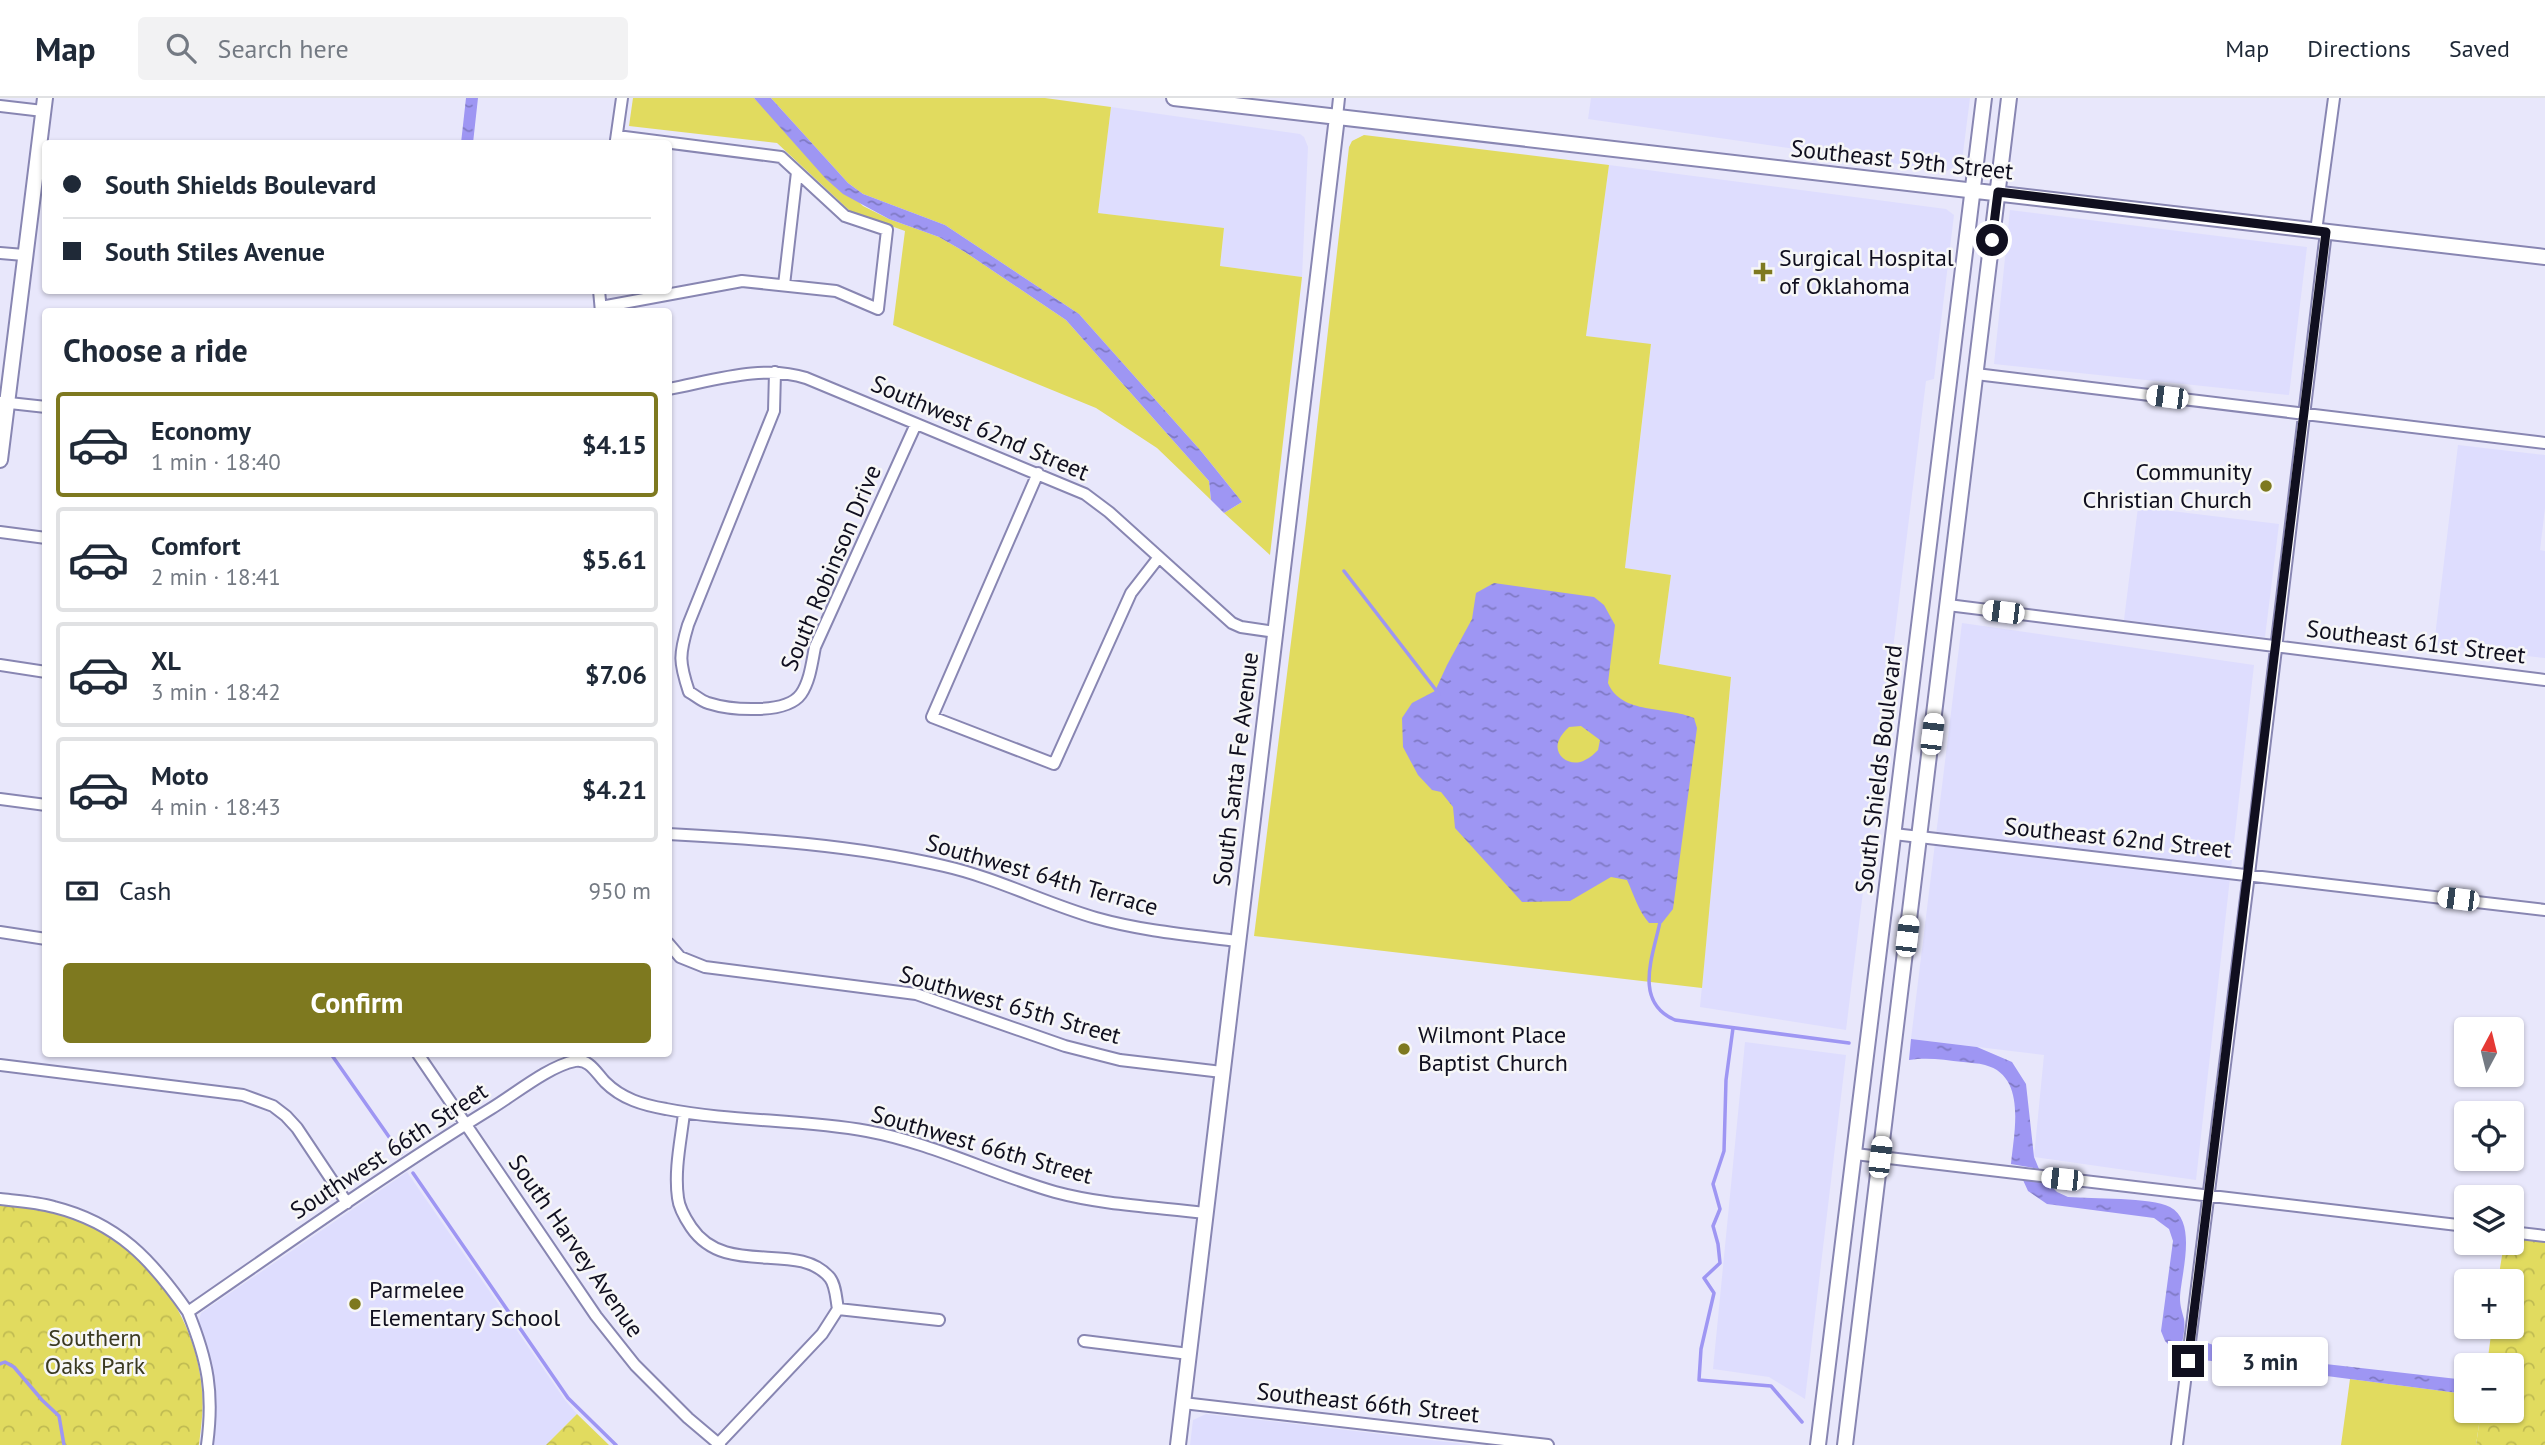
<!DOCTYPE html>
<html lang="en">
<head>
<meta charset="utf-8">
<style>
  :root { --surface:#fff; --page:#f2f2f3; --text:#1f2937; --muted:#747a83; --line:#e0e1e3; --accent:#7e791f }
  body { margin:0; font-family:"PT Sans",sans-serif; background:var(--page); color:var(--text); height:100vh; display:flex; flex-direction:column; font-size:26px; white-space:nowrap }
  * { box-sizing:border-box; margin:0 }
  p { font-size:23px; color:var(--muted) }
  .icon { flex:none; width:38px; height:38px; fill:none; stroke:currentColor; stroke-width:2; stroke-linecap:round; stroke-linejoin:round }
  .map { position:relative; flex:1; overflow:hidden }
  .sheet { position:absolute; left:42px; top:210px; width:630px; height:749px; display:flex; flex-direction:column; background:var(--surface); border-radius:7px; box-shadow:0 2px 5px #0004 }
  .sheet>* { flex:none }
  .hud { position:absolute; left:42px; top:42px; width:630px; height:154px; border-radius:7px; box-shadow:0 2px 5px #0004; display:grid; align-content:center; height:154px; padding:0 21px; background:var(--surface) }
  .needle { width:46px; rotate:7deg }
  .controls { position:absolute; left:2454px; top:919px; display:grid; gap:14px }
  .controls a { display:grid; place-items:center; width:70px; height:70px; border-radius:7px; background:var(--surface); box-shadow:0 2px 5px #0004; font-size:35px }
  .end { position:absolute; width:32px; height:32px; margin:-16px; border:9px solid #100f1f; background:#fff; box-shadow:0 0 0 4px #fff }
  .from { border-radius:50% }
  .bubble { position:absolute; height:49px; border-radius:7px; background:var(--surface); box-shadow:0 2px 5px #0004; font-size:23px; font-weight:700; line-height:49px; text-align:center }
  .car { position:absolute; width:21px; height:42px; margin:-21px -10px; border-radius:9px; box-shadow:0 0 5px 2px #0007; background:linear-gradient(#fff 24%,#345 0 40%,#fff 0 76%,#345 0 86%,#fff 0) }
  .hud b { display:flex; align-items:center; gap:24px; height:66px; font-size:26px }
  .hud b+b { border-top:2px solid var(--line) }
  .hud i { width:18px; height:18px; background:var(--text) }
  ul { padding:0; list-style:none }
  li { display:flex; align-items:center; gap:21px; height:105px; margin:0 14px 10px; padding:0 7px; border:4px solid var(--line); border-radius:7px }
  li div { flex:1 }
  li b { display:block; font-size:26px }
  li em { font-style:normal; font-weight:700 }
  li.selected { border-color:var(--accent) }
  li>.icon { width:63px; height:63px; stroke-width:1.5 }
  h2 { padding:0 21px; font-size:32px; line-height:84px }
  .pay { display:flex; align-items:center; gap:18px; height:77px; padding:0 21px; font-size:26px }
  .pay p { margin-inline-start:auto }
  .action { display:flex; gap:14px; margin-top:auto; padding:14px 21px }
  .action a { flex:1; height:80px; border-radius:7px; background:var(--accent); color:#fff; font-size:28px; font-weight:700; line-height:80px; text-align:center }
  header { display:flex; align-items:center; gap:42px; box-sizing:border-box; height:98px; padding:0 35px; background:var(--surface); border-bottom:2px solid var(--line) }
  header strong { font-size:33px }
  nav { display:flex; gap:38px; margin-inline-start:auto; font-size:24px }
  .search { width:490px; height:63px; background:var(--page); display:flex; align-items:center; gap:18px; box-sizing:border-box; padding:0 24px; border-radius:7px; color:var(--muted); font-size:26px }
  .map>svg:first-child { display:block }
</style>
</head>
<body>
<header>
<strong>Map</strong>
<div class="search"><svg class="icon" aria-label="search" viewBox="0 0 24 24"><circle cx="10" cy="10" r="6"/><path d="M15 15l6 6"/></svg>Search here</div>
<nav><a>Map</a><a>Directions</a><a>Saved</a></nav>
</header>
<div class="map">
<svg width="2545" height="1347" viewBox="0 0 2545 1347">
  <defs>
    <pattern id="park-crowns" width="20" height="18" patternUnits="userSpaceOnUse" patternTransform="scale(1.75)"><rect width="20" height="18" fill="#e1db5f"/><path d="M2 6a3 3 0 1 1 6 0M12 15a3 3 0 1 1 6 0" fill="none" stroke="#c0bb52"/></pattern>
    <pattern id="water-ripples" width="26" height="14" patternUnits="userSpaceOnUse" patternTransform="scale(1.75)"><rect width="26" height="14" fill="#9e96f3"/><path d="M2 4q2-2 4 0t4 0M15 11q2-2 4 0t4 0" fill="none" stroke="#7f79c4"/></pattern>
  </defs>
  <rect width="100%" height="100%" fill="#e8e7fb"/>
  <path fill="#deddfe" d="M1591,0H1970L1962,63L1947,73L1588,21Z
    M1111,9L1300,36L1304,39L1308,49L1302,179L1220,168L1224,131L1098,115Z
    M1609,67L1946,111L1954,117L1934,281L1926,283L1846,932L1700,909L1731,580L1659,566L1671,477L1625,470L1651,247L1586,238Z
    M2010,112L2307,149L2289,297L1994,266Z
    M2458,347L2545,357V410L2540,452L2545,453V560L2434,547Z
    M2138,409L2279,426L2265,539L2124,522Z
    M1962,525L2254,567L2196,1082L2034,1059L2044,957L1911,941Z
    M1745,944L1846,957L1805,1301L1769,1279L1713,1271Z
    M407,1074L565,1302L577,1316L546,1347H213L216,1305L212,1264L198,1226L201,1215Z
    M1206,1316L1287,1325L1473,1347H1190L1193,1322Z"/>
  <path fill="#e1db5f" d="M633,0H754L863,108L889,121L939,139L965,154L1066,222L1209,383L1211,402L1157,350L1096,310L893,227L905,133L850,113L777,45L629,28Z
    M771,0H1045L1111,9L1098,115L1224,130L1220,168L1302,179L1270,457L1224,415L1242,404L1201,353L1079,216L945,127L863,96L848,85Z
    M1364,37L1609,67L1586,238L1651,246L1625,470L1671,477L1659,566L1731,579L1702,890L1254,838L1306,425L1349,49L1352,43Z
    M2350,1281L2466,1296V1312L2481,1313L2476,1347H2341Z"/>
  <path fill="url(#park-crowns)" d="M0,1106C27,1109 54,1112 79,1122C148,1150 197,1220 202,1293C204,1311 201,1329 199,1347H0Z
    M2511,1138L2545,1142V1347H2476L2481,1313L2511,1312V1267H2487L2492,1229L2511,1228V1183H2498L2504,1145L2511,1144Z
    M577,1316L609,1347H546Z"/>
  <path fill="url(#water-ripples)" fill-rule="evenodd" d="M466,0H478L473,45H461Z
    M754,0H771L848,85L863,96L945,127L1079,216L1201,353L1242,404L1224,415L1211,402L1209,383L1066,222L965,154L939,139L889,121L843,96L826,81Z
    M1494,485L1594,499L1604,507L1615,527L1608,585C1621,617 1667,608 1694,620L1697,630L1673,811L1662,825H1649C1638,812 1634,797 1627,782L1611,779L1570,803L1522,804L1455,730L1453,709L1441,694L1432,692L1418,677L1403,649L1402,620L1412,605L1435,593L1447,567L1472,521L1476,495ZM1581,628L1600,642L1598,652C1595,655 1590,660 1585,662C1571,670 1552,658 1559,642C1561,637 1566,632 1569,629Z
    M1911,941L1977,949L2012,964L2026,986L2034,1059L2039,1071L2011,1066C2014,1034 2027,978 1985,967C1978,965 1970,965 1963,964C1944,962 1928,959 1909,962Z
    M2023,1082L2048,1085L2057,1094L2068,1099C2092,1101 2151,1099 2170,1109C2198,1124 2181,1175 2180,1200C2180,1208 2182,1213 2184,1221C2186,1232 2181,1247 2180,1258L2165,1243L2161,1233L2173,1143L2169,1131L2154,1120L2047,1106L2028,1093Z
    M2202,1243L2239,1256L2466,1282V1296L2196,1261Z"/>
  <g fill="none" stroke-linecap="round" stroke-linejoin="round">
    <path stroke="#9e96f3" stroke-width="3.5" d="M1344,473L1439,596
      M1660,824C1653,858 1633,904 1675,922L1849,945
      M1733,930L1726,982L1724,1053L1713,1086L1720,1111L1713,1128L1718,1146L1720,1165L1704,1180L1714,1195L1701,1251L1699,1282L1771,1288L1802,1324
      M331,956L401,1056
      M413,1075L568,1300L616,1347
      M0,1266L5,1264L14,1269L42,1302L59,1318L64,1347"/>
    <g stroke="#8886b2" stroke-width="14">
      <path id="minor" d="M0,8L43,13
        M1337,19L1339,0
        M616,42L622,0
        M2316,133L2334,0
        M0,155L24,157
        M784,187L797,74
        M599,192L601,214
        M601,209L742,183L836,193L878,211L887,132L845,118L781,59L617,38
        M775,274L774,313L688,527C679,557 679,564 689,594C695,597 701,603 708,605C730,612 786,617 801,596C810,583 812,564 815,549L916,326
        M1976,276L2545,345
        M668,291C712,283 763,266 806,280L1085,396L1109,414L1232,525L1241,529L1275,534
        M0,304L46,309
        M1038,375L932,619L1054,666L1131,495L1159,459
        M0,434L46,440
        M1948,507L2545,582
        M0,567L46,574
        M0,701L46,707
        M668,736C761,741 854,747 944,768C997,780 1044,805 1096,820C1142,833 1190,837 1238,843
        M1894,736L2545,812
        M0,834L46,841
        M668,845L680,859L705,869L916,896L1065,948L1120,962L1222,974
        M418,956L596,1218L635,1267L688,1320L720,1347
        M0,967L243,997L273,1008L286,1018L297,1030L347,1105
        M684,1015C681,1042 674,1072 678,1100C679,1110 685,1120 691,1129C726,1181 798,1141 830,1180C836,1188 836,1201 838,1211L822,1236L719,1345
        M1855,1056L2466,1128
        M0,1101C18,1103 37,1104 54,1109C118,1125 152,1162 188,1214C288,1145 388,1074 492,1010C515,996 549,968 575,963C589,960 597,976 605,984C622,1001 643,1007 666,1011C732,1024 801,1021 867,1033C932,1045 992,1076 1055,1094C1103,1107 1156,1109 1206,1115
        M2511,1134L2545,1138
        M838,1211L939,1222
        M188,1214C208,1263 214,1295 207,1347
        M1084,1243L1189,1256
        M1183,1305L1548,1347
        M2177,1347L2249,776L2326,134"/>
    </g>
    <g stroke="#8886b2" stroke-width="18">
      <path id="major" d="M1174,0L2545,159
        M0,362L45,0
        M1178,1347L1337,19
        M1818,1347L1984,0
        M1845,1347L2009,0"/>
    </g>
    <use href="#minor" stroke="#fff" stroke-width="10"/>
    <use href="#major" stroke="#fff" stroke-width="14"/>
  </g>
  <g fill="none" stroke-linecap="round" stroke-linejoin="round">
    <path stroke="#100f1f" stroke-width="9" d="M1992,142L1998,94L2326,134L2188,1263"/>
  </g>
  <g fill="#7e791f" stroke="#f7f7f7" stroke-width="2.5">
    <path d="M1759.5 163.5h7v7h7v7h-7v7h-7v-7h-7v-7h7z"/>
    <circle cx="2266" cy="388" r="7"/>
    <circle cx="1404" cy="951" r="7"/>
    <circle cx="355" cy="1206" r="7"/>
  </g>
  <g text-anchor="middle" stroke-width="5" stroke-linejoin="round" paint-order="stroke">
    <g font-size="24" fill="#100f1f" stroke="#f7f7f7">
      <text transform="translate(1902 62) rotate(6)" y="8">Southeast 59th Street</text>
      <text transform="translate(980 330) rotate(23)" y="8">Southwest 62nd Street</text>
      <text transform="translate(831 470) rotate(-67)" y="8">South Robinson Drive</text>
      <text transform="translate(2416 544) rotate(7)" y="8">Southeast 61st Street</text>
      <text transform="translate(1236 671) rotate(-83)" y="8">South Santa Fe Avenue</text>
      <text transform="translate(1879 671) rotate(-83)" y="8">South Shields Boulevard</text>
      <text transform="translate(2118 740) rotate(6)" y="8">Southeast 62nd Street</text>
      <text transform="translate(1042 777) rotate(16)" y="8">Southwest 64th Terrace</text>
      <text transform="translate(1010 907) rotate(16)" y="8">Southwest 65th Street</text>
      <text transform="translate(982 1047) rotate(16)" y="8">Southwest 66th Street</text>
      <text transform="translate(389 1053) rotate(-33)" y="8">Southwest 66th Street</text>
      <text transform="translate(576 1148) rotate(55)" y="8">South Harvey Avenue</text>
      <text transform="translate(1368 1305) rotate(6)" y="8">Southeast 66th Street</text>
    </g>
    <g font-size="24" fill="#100f1f" stroke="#f7f7f7" text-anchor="start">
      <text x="1779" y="168">Surgical Hospital<tspan x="1779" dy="28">of Oklahoma</tspan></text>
      <text x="2252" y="382" text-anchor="end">Community<tspan x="2252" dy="28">Christian Church</tspan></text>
      <text x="1418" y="945">Wilmont Place<tspan x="1418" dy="28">Baptist Church</tspan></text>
      <text x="369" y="1200">Parmelee<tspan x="369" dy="28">Elementary School</tspan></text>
    </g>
    <g font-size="24" fill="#3b3a21" stroke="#f7f7f7">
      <text x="95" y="1248">Southern<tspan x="95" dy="28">Oaks Park</tspan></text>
    </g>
  </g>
</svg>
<div class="controls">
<a><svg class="needle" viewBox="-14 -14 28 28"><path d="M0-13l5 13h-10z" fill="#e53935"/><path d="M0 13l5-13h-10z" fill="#747a83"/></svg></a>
<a><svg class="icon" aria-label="locate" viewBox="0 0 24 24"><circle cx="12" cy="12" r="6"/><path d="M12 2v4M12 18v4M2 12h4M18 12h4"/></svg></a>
<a><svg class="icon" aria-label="layers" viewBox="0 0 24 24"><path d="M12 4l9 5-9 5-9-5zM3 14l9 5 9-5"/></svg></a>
<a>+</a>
<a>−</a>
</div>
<i class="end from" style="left:1992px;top:142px"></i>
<i class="end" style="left:2188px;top:1263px"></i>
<div class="bubble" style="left:2212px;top:1239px;width:116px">3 min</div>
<i class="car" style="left:2167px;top:299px;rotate:277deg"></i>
<i class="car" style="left:2003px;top:514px;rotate:277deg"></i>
<i class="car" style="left:1932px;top:636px;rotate:7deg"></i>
<i class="car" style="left:2458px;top:801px;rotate:277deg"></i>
<i class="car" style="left:1907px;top:838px;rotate:7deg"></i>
<i class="car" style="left:1880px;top:1059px;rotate:7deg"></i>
<i class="car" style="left:2062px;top:1081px;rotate:276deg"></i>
<div class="hud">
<b><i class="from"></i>South Shields Boulevard</b>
<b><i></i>South Stiles Avenue</b>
</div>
<section class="sheet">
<h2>Choose a ride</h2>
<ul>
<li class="selected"><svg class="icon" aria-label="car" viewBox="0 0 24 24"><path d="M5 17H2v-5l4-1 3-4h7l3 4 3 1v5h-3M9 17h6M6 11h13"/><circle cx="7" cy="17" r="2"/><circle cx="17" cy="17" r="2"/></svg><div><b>Economy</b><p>1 min · 18:40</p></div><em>$4.15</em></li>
<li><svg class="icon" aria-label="car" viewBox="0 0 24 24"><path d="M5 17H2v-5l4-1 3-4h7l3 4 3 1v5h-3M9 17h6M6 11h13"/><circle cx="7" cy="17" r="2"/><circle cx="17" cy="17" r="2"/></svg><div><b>Comfort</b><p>2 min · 18:41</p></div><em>$5.61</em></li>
<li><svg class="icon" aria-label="car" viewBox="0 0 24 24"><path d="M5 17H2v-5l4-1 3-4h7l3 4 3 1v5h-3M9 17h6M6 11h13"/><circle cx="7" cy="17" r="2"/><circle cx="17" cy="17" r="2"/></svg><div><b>XL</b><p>3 min · 18:42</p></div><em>$7.06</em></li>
<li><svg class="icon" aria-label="car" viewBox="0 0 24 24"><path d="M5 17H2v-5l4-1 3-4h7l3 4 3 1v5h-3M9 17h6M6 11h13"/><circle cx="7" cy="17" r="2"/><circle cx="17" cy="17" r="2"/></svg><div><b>Moto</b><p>4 min · 18:43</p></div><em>$4.21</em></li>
</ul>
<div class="pay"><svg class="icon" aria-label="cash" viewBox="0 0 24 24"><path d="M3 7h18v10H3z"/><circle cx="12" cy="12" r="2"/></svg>Cash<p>950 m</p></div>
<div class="action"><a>Confirm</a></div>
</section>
</div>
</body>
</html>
